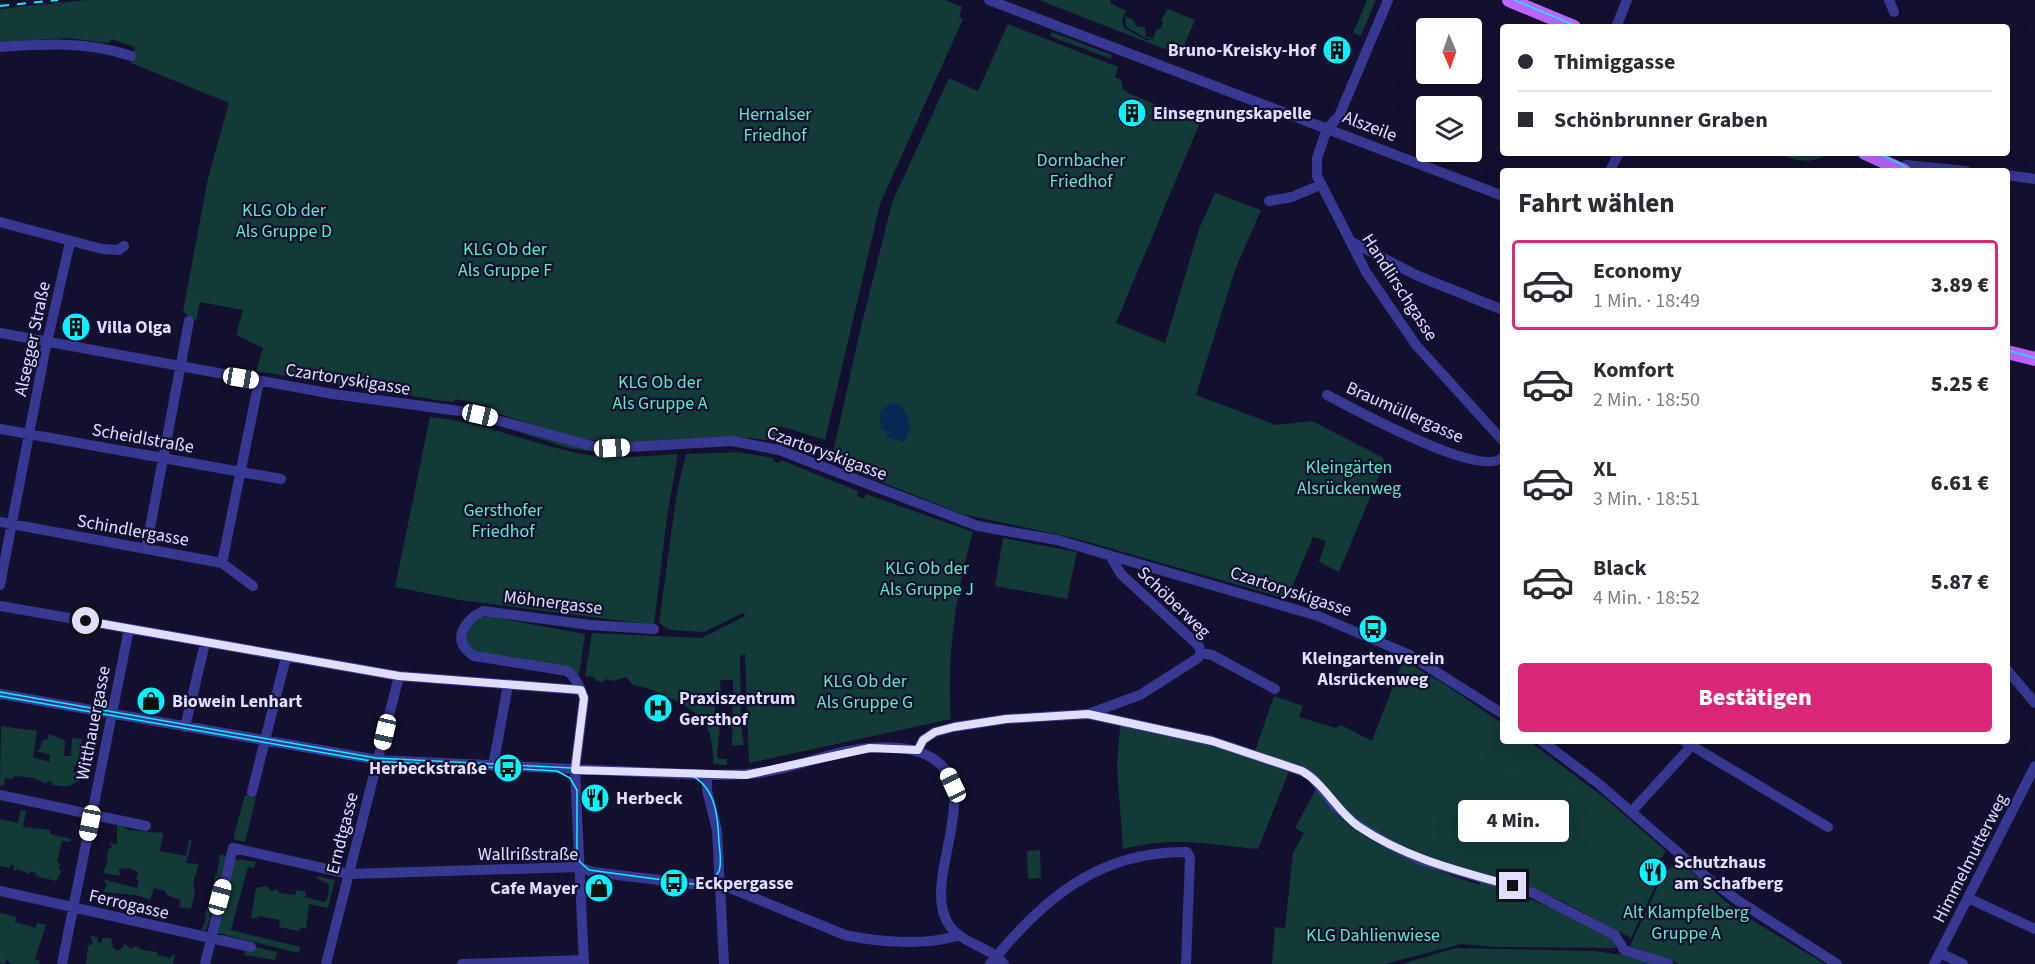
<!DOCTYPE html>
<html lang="de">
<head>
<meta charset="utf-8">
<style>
  :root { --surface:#fff; --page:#f7f7f7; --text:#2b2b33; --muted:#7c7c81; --line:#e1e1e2; --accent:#db2777 }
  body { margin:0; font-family:"Source Sans 3",sans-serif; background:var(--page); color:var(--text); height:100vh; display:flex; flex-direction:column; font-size:22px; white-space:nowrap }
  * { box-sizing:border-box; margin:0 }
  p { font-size:20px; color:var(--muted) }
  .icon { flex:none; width:33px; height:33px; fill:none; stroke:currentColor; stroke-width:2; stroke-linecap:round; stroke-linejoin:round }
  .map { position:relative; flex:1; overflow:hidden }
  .details { position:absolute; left:1500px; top:168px; width:510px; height:576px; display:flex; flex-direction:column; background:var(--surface); border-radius:6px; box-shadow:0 6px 24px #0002 }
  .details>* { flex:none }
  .top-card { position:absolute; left:1500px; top:24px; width:510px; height:132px; border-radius:6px; box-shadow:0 6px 24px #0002; display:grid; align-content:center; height:132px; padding:0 18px; background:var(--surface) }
  .needle { width:39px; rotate:178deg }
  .buttons { position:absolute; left:1416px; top:18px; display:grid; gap:12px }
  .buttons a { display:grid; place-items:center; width:66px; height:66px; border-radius:6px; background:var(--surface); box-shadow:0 6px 24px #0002; font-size:30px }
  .end { position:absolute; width:27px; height:27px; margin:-14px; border:8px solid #e0deff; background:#111; box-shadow:0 0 0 3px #111 }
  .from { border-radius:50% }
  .bubble { position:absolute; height:42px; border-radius:6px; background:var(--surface); box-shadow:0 6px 24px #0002; font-size:20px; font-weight:800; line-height:42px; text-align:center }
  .car { position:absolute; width:18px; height:36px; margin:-18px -9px; border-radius:8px; box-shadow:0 0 4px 2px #0007; background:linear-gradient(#fff 24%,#345 0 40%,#fff 0 76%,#345 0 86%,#fff 0) }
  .top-card b { display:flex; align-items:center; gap:21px; height:57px; font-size:22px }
  .top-card b+b { border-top:2px solid var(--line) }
  .top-card i { width:15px; height:15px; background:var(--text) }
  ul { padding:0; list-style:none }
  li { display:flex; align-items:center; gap:18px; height:90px; margin:0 12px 9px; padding:0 6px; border:3px solid transparent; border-radius:6px }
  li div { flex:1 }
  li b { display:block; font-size:22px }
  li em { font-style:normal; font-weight:800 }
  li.active { border-color:var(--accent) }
  li>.icon { width:54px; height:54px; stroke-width:1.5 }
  h2 { padding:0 18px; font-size:27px; line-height:72px }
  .button { display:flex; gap:12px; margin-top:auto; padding:12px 18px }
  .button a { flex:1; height:69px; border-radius:6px; background:var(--accent); color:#fff; font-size:24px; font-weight:800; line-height:69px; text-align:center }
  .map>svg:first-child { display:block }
</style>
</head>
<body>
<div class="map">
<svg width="2035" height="964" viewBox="0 0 2035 964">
  <rect width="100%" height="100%" fill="#14102f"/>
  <path fill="#123a37" d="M87,0H945L962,7L959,17L963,19L880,204L825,440L780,426L776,442C721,430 667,445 612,442C570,440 528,423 488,410L489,406L455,399L454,402L443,401L256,371L263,348L236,335L243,310L200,302L196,321L183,312L208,178L229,103L131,63L135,47L111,39L109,43L67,38L0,42V9Z
    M1039,0H1111L1110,3L1126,11L1122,20L1124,28L1146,40H1155L1148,39L1126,27L1125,16L1133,20L1137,27H1145L1146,37L1153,38L1156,30L1160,29L1163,23L1161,19L1168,9L1195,20L1180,55Z
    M1367,0H1376L1361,36L1353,33Z
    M1008,24L1118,67L1115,77L1121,80L1123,89L1128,93L1177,113H1184L1191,108L1204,113L1116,323L1165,343L1199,229L1215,193L1261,210L1235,270L1196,395L1276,425L1312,421L1382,457L1385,462L1339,572L1319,562L1326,541L1313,537L1287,599L1074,538L962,514L831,462L860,331L892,203L949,78L978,91Z
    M1052,32L1112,55L1111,59L1050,36Z
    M1776,153H1827C1813,167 1792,159 1776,153Z
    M430,417C483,422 530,444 582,454C614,460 646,456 678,454L667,517L654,625L460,600L395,587Z
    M501,426L609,451V454L568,448Z
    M737,452L773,458V461L779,463L781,460L858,491L857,496L864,499L866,494L973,532C955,595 947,653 951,719L749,763L745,654L740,656L741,725L744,745L732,746L733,680H720L722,704L715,705V716H721L717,755L719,759H727V765L713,764C714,725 702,713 668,697C656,692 647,687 633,685L626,677L613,681L605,679L604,682L596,681L595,677L585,676L592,633L702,638L745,616L743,613L704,632L670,630L659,623L677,491L686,454Z
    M1003,538L1077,552L1067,599L995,586Z
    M482,617H492L585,634L579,675L565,666L477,654L466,642L467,629Z
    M1403,660L1446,685L1503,724V741H1528L1540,749L1606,799L1666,851L1655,867L1662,872L1631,938L1560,900L1520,884L1422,856L1395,843L1345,811L1314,773L1255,751L1274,696L1303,706L1299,717L1336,728L1341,725L1372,741Z
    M1,726L37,731L33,757L49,762L50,755L36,751L40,749L42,741L48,739L49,734L65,740L64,756H71L72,738L82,739L79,765H75L73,772L78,773L81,778C74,786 66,788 52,785V782L47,781V784L33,778L15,776L12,779L5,778L4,786L0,785Z
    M1120,726L1200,742L1289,771L1258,849C1207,844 1176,836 1123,849L1117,767Z
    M1316,789C1322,797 1328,806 1336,814C1367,844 1438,872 1480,885V882C1528,897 1572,915 1615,941V948L1496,947L1461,944L1385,964H1272L1275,927L1285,928L1293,853L1304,833L1295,828Z
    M245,795L256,798L245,842L233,839Z
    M21,810L26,811L23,827L50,830V834L71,839L70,842L62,841L57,862L60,863L59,870L62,871L56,881L36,876L35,872L31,871L29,874L18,869L13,871L14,865H11L10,868L0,866V819L18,823Z
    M117,824L129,830L163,833L160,851L186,856L189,840L192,841L186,863L199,864L193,883L195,892L191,909L179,907L181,900L167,895L165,891L154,888L150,900L135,895L103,892L107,884L102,879L137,888L139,881L136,880L138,872L129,868L119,869L120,876L103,873L107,863L108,850L112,847L109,843L117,844Z
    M1040,850L1041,878L1028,879L1027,851Z
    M220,854L226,856L206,931L201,929L205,923L206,909H208L211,889H214L215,875H217Z
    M237,859L256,862L254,868L248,867L231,930L300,947L299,953L213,932L233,863Z
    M1678,860L1737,911L1825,964H1679L1630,946L1662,877Z
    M317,876L335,880L328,908L309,904L306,929L300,927L299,931L279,927L280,920L258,916L257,919L251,918L256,888L266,886L271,891L277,889L279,893L295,895L297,890L306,892L305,897L325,902L328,896L329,884L316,878Z
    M0,913L16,917L15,922C22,924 29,926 36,928L37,923L46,925L35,959L40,961L39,964H11L7,959L4,964L0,963Z
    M90,935L98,938L97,942L101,943L103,938H111L113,948L118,951L124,946V943L131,949L135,946L143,950L157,952V955L171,958L172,955H175L173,964H86L88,946L93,943Z
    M252,946L277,952L275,960L244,955L246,950Z
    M1456,948L1594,951L1645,958L1662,964H1402Z"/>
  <path fill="#092854" d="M891,403L900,405C910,415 913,431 904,442L885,437L887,431L881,429L880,411Z"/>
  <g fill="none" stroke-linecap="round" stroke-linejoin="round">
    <path stroke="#373892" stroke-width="10" d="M989,0L1503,196
      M1889,0L1894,12
      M1616,27L1627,0
      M0,47C46,44 87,41 131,56
      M1327,129L1317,158V176L1366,272L1416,345L1503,441
      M1327,129L1339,116L1388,0
      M1906,165L1966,171
      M1610,171L1619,153
      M2007,175L2035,179
      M1269,201L1292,197L1320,185
      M0,222L102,249L119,250L124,246
      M1350,241L1418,276L1503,310
      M0,333L333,394L467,412L592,446L612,448L732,441L779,450L978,526L1057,540L1318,616L1408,654L1503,714
      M1327,395C1354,409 1482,480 1503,457
      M0,429L281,479
      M0,522L222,563L253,586
      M146,549L189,321
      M1110,556L1121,574L1199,646L1201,653
      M222,563L259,381
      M0,585L45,351L70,242
      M0,606L399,676L581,690
      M1201,653L1212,655L1275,689
      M2007,670L2035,703
      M0,694L378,760L707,775C732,775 756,775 780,769C810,762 839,750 869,748C894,746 920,747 939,763C978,797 927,874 945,917C956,945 987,943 1004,964
      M1088,714L1140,695L1198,658L1201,653
      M185,727L205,643
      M1542,741L1599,784L1704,875L1737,900L1837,964
      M1684,741L1828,827
      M918,750L923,740L935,732L954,727L1006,719L1088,714L1212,741L1302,771L1311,776L1335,806L1355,823L1387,843L1421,860L1533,893L1615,935L1624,950L1668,964
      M493,766L508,685
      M707,775V790L717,830L724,964
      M252,792L286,657
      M0,795L146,826
      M1632,811L1695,742
      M0,891L251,947
      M1968,898L2035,929
      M1940,953L1963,964
      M62,964L129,629
      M205,964L233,848L349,874L579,867L593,872L700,885L720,884L845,935C879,942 923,946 957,936
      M326,964L399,676
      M462,964L584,960
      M584,964L575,770L584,698C580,688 576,677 567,671L474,656C450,640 464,621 483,611L590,625L654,629
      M990,964C1043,899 1098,851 1187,852L1190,858L1186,964
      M1934,964L2035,766"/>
    <path stroke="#bf65ff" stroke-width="14" d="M1509,0L1574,27
      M1865,153L1904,171
      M2007,352L2035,359"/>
    <path stroke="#0af0ff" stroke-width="1.5" d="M1514,0L1579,27
      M1876,153L1901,164L1909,171
      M2007,350L2035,358
      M0,692L376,758L688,774C716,785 718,817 719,843C720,852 722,863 719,871C715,879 708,883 700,885L589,870L580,862L577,853V790L570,778L557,771L371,761L0,696"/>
    <path stroke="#0af0ff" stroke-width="2" stroke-dasharray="9 8" stroke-linecap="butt" d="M0,6L58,0"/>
  </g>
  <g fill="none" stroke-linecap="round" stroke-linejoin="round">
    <path stroke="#e0deff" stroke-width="8" d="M86,621L399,676L581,690L584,698L575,770L746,775L870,748L918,750L923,740L935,732L954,727L1006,719L1088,714L1212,741L1302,771C1325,784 1337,811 1358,826C1405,858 1459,871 1513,886"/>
  </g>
  <defs>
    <g id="building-disc" transform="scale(1.5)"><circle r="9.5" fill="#0af0ff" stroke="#14102f"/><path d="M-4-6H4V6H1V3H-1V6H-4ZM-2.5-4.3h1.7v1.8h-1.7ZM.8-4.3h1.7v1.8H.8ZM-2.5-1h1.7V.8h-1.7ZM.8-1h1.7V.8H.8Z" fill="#111"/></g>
    <g id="bus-disc" transform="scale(1.5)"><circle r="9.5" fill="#0af0ff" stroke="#14102f"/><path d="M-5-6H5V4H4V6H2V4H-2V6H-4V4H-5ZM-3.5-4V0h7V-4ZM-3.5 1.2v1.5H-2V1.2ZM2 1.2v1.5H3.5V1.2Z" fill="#111"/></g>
    <g id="shop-disc" transform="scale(1.5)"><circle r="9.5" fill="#0af0ff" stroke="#14102f"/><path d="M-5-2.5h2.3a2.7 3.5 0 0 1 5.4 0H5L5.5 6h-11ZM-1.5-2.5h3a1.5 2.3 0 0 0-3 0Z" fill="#111"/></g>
    <g id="hospital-disc" transform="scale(1.5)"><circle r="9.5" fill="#0af0ff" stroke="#14102f"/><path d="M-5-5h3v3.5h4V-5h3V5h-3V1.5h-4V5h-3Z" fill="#111"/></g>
    <g id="restaurant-disc" transform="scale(1.5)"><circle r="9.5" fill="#0af0ff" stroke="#14102f"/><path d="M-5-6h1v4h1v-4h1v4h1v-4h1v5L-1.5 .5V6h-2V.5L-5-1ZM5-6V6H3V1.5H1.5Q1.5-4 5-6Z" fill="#111"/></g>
  </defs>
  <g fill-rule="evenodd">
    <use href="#building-disc" x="1337" y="50"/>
    <use href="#building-disc" x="1132" y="113"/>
    <use href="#building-disc" x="76" y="327"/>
    <use href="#bus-disc" x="1373" y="629"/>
    <use href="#shop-disc" x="151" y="701"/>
    <use href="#hospital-disc" x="658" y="708"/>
    <use href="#bus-disc" x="508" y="768"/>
    <use href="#restaurant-disc" x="595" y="798"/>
    <use href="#restaurant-disc" x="1653" y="872"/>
    <use href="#bus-disc" x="674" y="883"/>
    <use href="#shop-disc" x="599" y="888"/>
  </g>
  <g text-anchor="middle" stroke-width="4.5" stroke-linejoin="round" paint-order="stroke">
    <g font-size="18" font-weight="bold" fill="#e0deff" stroke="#14102f" text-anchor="start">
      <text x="1316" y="56" text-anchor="end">Bruno-Kreisky-Hof</text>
      <text x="1153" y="119">Einsegnungskapelle</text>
      <text x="97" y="333">Villa Olga</text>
      <text x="1373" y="664" text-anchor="middle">Kleingartenverein<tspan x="1373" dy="21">Alsrückenweg</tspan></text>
      <text x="679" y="704">Praxiszentrum<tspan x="679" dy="21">Gersthof</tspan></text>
      <text x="172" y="707">Biowein Lenhart</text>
      <text x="487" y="774" text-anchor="end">Herbeckstraße</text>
      <text x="616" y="804">Herbeck</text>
      <text x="1674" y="868">Schutzhaus<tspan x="1674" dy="21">am Schafberg</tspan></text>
      <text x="695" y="889">Eckpergasse</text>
      <text x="578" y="894" text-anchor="end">Cafe Mayer</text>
    </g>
    <g font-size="18" fill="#5feac2" stroke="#14102f">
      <text x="775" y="120">Hernalser<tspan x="775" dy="21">Friedhof</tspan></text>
      <text x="1081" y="166">Dornbacher<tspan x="1081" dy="21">Friedhof</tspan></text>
      <text x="284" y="216">KLG Ob der<tspan x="284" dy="21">Als Gruppe D</tspan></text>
      <text x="505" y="255">KLG Ob der<tspan x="505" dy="21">Als Gruppe F</tspan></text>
      <text x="660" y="388">KLG Ob der<tspan x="660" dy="21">Als Gruppe A</tspan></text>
      <text x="1349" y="473">Kleingärten<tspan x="1349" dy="21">Alsrückenweg</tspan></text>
      <text x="503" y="516">Gersthofer<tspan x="503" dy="21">Friedhof</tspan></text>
      <text x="927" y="574">KLG Ob der<tspan x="927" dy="21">Als Gruppe J</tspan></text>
      <text x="865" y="687">KLG Ob der<tspan x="865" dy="21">Als Gruppe G</tspan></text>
      <text x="1686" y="918">Alt Klampfelberg<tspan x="1686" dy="21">Gruppe A</tspan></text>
      <text x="1373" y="941">KLG Dahlienwiese</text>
    </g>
    <g font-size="18" fill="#e0deff" stroke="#14102f">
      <text transform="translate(1370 126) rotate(21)" y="6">Alszeile</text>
      <text transform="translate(1400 287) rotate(57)" y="6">Handlirschgasse</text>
      <text transform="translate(32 339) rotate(-78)" y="6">Alsegger Straße</text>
      <text transform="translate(348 379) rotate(9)" y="6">Czartoryskigasse</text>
      <text transform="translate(1405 412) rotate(24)" y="6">Braumüllergasse</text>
      <text transform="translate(143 438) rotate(10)" y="6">Scheidlstraße</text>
      <text transform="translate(827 453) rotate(20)" y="6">Czartoryskigasse</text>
      <text transform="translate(133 530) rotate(10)" y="6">Schindlergasse</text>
      <text transform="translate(1291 591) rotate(18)" y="6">Czartoryskigasse</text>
      <text transform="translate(553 602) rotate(7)" y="6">Möhnergasse</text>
      <text transform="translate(1174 602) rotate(44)" y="6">Schöberweg</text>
      <text transform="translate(93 723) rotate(-79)" y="6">Witthauergasse</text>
      <text transform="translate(342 833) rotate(-76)" y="6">Erndtgasse</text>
      <text x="528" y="860">Wallrißstraße</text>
      <text transform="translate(1970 858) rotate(-63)" y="6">Himmelmutterweg</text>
      <text transform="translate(129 904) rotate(13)" y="6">Ferrogasse</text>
    </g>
  </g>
</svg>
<div class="buttons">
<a><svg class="needle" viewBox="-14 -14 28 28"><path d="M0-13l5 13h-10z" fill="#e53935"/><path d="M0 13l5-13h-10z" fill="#7c7c81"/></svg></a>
<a><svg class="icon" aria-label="layers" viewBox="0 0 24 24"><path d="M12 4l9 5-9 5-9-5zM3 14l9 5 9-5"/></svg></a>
</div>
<i class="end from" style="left:86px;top:621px"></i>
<i class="end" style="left:1513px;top:886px"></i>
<div class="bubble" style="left:1458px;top:800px;width:111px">4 Min.</div>
<i class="car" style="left:241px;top:378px;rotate:100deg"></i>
<i class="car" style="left:480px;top:415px;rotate:103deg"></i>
<i class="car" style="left:612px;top:448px;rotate:87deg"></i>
<i class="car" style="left:385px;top:732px;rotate:193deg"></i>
<i class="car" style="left:953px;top:785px;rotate:335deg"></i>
<i class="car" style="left:90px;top:823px;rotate:191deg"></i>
<i class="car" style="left:220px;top:897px;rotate:15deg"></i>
<div class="top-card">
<b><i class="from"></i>Thimiggasse</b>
<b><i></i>Schönbrunner Graben</b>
</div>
<section class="details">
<h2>Fahrt wählen</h2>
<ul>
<li class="active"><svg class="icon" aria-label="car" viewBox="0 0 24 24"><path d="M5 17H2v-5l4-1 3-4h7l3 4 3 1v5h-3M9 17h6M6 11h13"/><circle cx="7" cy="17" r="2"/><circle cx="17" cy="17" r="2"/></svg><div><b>Economy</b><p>1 Min. · 18:49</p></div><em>3.89 €</em></li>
<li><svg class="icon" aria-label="car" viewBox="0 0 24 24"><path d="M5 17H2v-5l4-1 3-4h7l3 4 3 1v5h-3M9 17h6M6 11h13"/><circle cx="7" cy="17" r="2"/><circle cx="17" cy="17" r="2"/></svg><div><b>Komfort</b><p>2 Min. · 18:50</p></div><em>5.25 €</em></li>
<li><svg class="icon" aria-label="car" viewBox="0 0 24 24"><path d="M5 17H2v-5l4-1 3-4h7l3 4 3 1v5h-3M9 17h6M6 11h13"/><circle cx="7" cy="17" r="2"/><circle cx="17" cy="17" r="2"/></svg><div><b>XL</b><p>3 Min. · 18:51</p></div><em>6.61 €</em></li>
<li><svg class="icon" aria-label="car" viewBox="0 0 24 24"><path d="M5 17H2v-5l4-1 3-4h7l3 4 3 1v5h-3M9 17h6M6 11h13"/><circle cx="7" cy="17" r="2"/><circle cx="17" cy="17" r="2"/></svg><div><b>Black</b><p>4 Min. · 18:52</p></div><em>5.87 €</em></li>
</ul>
<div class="button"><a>Bestätigen</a></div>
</section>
</div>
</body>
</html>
